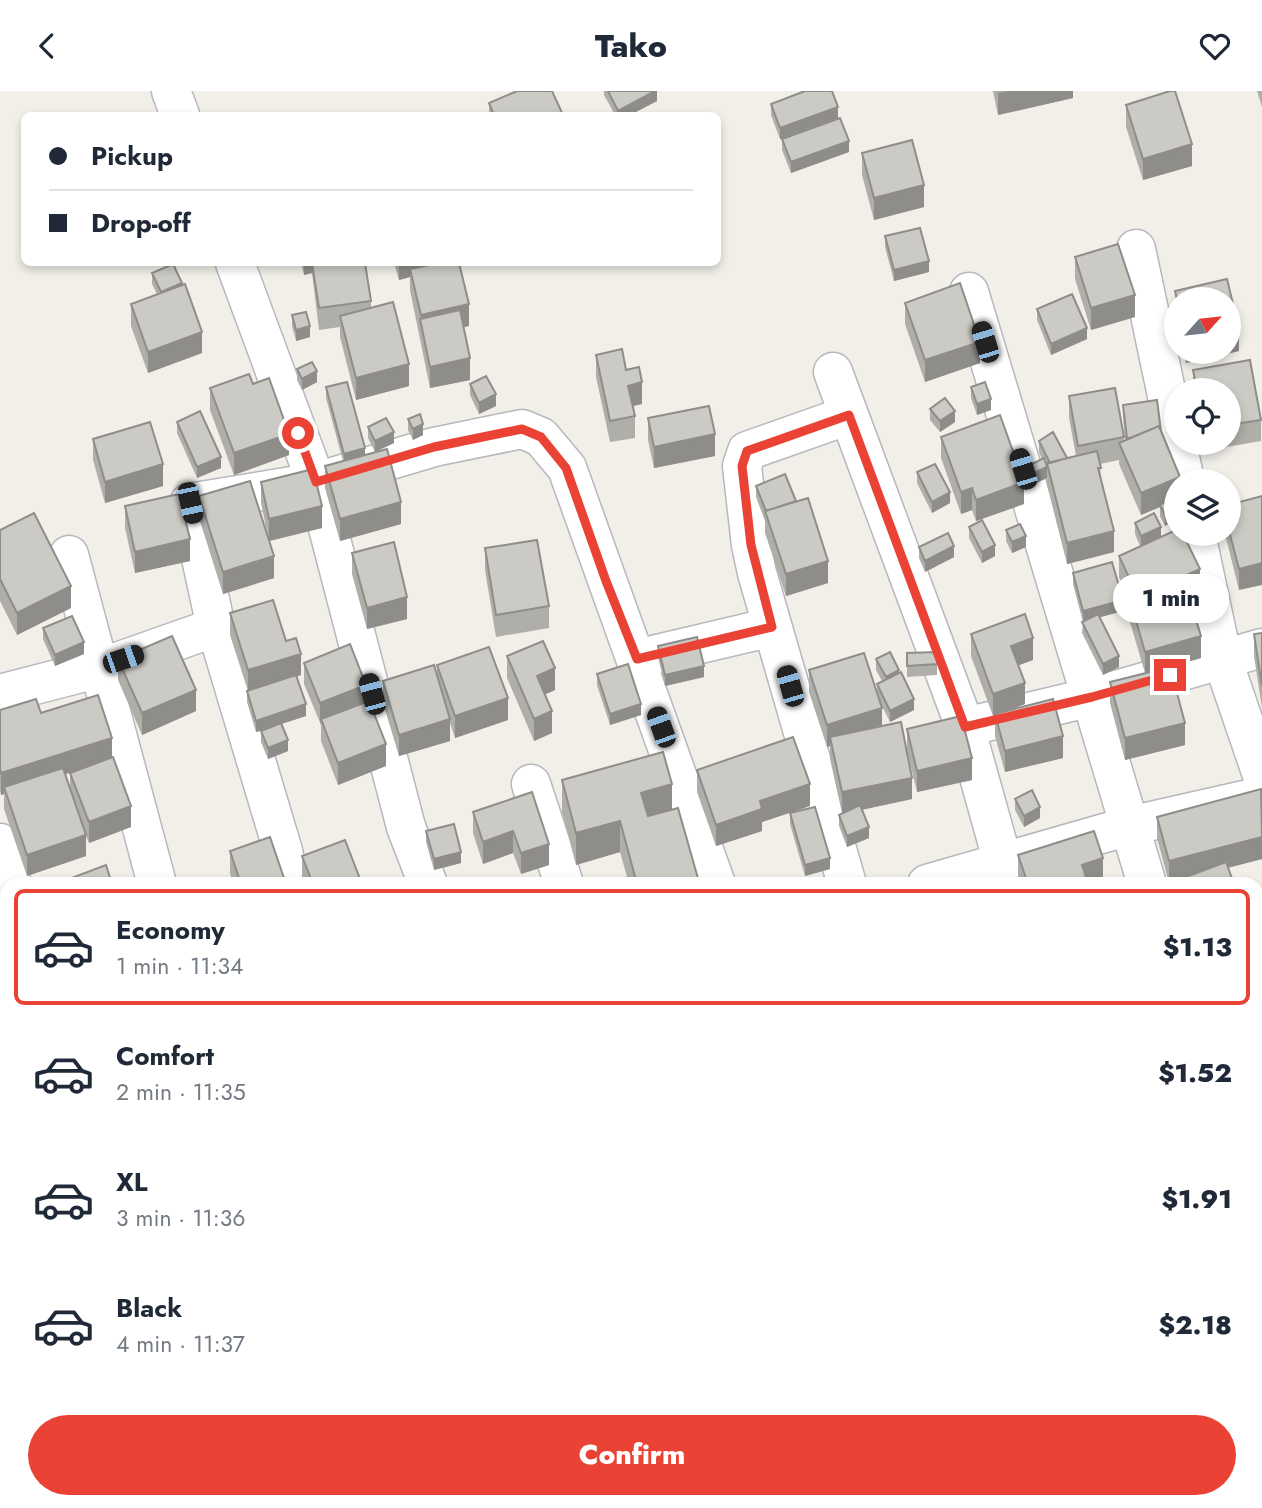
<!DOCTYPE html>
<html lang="en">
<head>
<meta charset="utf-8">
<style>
  :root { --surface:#fff; --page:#f6f6f7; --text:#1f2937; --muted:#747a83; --line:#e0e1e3; --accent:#ea4335 }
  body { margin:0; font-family:Jost,sans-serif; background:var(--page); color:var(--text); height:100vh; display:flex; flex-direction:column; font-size:26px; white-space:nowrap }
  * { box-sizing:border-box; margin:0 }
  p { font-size:23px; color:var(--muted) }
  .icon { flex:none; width:38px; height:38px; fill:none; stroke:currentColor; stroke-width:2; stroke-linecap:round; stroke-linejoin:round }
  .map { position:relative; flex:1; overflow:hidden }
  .details { position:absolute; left:0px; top:786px; width:1264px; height:632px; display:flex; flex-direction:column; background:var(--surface); border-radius:21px 21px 0 0; box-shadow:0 4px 10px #0003 }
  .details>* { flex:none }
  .banner { position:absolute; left:21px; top:21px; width:700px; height:154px; border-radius:10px; box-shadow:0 4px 10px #0003; display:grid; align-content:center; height:154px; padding:0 28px; background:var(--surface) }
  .needle { width:46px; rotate:63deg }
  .controls { position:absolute; left:1164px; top:196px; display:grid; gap:14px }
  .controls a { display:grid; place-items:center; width:77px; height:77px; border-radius:50%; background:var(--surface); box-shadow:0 4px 10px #0003; font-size:35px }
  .end { position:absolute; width:32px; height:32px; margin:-16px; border:9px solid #ea4335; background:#fff; box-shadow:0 0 0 4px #fff }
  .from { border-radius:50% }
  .bubble { position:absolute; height:49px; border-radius:24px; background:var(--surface); box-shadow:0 4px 10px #0003; font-size:23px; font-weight:800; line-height:49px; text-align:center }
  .car { position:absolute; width:21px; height:42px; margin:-21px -10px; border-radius:9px; box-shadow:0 0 5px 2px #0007; background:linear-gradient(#222 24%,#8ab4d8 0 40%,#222 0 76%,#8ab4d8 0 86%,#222 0) }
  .banner b { display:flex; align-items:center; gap:24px; height:66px; font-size:26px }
  .banner b+b { border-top:2px solid var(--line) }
  .banner i { width:18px; height:18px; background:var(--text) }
  ul { padding:12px 0 0; list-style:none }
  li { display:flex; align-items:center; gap:21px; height:116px; margin:0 14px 10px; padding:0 14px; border:4px solid transparent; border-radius:10px }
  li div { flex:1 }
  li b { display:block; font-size:26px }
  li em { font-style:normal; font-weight:800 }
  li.on { border-color:var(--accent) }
  li>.icon { width:63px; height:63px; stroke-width:1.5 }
  .primary-button { display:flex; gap:14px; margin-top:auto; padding:14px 28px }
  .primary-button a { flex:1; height:80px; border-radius:42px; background:var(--accent); color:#fff; font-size:28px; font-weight:800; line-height:80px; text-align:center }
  header { display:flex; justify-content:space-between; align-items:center; height:91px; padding:0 28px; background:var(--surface); font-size:32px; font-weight:800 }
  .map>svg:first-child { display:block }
</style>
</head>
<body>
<header><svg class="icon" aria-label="back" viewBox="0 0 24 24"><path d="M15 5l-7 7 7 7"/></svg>Tako<svg class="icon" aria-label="heart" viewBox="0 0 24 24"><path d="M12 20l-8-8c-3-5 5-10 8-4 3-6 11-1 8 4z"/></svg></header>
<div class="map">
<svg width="1262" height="1417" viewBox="0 0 1262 1417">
  <rect width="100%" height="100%" fill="#f1efe8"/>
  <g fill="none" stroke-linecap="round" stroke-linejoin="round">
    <g stroke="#b5b8bc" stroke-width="41">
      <path id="minor" d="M171,0L180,24
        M1136,158L1176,347
        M235,172L316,391L406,736L428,793
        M969,201L1147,793
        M833,281L965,636L1009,793
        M1177,352L1185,390
        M1196,443L1223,570L1262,684
        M69,464L157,793
        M649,565L772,536
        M0,603L100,577L216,536
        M965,636L1092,606L1262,557
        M531,693L564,793
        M0,752L12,793
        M290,793L283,760L216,536L189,412L316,391L434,356L522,338L541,346L567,377L716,793
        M847,793L757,482L751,454L742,375L747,360L849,324
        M927,793L1129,735L1262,705
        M0,840L7,839
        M0,1007L7,1005
        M1256,1052L1262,1051
        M0,1205L7,1204
        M1256,1214L1262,1225
        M0,1262L7,1284
        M1256,1360L1262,1358
        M0,1407L7,1405
        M45,1410L46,1417
        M177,1410L179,1417
        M315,1410L316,1417
        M597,1410L599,1417
        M754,1410L756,1417
        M908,1410L910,1417
        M1203,1410L1205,1417
        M453,1417L474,1410
        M1031,1417L1072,1410L1073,1417"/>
    </g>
    <use href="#minor" stroke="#fff" stroke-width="38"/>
  </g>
  <path fill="#afaea9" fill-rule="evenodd" d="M604,0H657V10L630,24H615L604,4Z
    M993,0H1073V7L998,24Z
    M1257,0H1262V16Z
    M489,12L563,24H489Z
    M771,13L838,27L780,48L771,24Z
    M1126,14L1192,75L1143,89L1126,36Z
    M782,48L849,61L791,82L782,59Z
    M862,62L924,116L874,129L862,84Z
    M885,145L929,181L894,190L885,156Z
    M1075,166L1135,226L1091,239L1075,188Z
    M301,172H365L371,210V217L409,295L356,309L340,246V236L319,239L312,182L304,184Z
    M394,172H459L469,235L464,236L470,289L430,297L410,199V186L399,189Z
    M152,182L182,194L202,262L148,282L131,235V213L157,203L152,193Z
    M1227,188L1239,238V260L1186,272L1184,261H1228V208H1176V225L1175,200Z
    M905,212L980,272L925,291L905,233Z
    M1037,218L1087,248L1051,264L1037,229Z
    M292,224L310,246L296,250L292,235Z
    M596,264L642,313L633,315L635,325V347L610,351L596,286Z
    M1250,269L1261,329V350L1203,360L1202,352H1228V299H1193V279Z
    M297,278L317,291L302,299L297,289Z
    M470,293L496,315L479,323L470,304Z
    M326,296L365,364L375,361L368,347V336L394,352L375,361L401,433L340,450L325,397V375L343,370L326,307Z
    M971,296L991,319L977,324L971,307Z
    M210,297L289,364L234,384L210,319Z
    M1069,305L1124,346V350L1125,349L1123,325V314L1161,340L1180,390L1165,435L1160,425V416L1141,424L1119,373V369L1100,373L1101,390L1114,461L1067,473L1047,394V387L1034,393L1030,385V374L1042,368L1039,361V350L1067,367L1076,365L1069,327Z
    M930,318L955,331L940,341L930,329Z
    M648,327L715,365L654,377L648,349Z
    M408,328L423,344L413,349L408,339Z
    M177,331L221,377L197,387L177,342Z
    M941,346L1024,413L976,430L972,419L961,423L941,367Z
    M93,348L163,395L105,412L93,369Z
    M917,381L950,412L932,422L917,392Z
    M261,391L322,437L269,450L261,412Z
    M756,395L796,410L828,492L786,505L765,442V430L756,406Z
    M199,405L274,487L223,503L199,427Z
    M1262,405L1239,499L1225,443H1228V414Z
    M125,415L190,470L135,482L125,437Z
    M1135,432L1161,445L1200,500L1189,505L1201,567L1170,576L1185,654L1125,669L1110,612V591L1145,582L1130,531V512L1119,486V465L1140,455L1135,443Z
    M969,436L995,465L982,472L969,447Z
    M0,439L71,517L17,544L0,510Z
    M1006,439L1026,456L1012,462L1006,450Z
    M919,456L954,466L925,481L919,467Z
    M485,457L549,515V537L496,546L485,479Z
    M352,462L407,528L367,538L352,483Z
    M1073,482L1123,520L1099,526L1119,576L1103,584L1082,542L1083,531L1073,493Z
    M230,522L286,550L301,584L297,586L306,625L281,633L288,660L268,668L261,651V640L256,641L247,611V600H248L230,544Z
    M43,537L84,563L55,575L43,548Z
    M1262,542V617L1254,565V543Z
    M971,543L1033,569L1018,574L1025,613L1007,620L1063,667L1005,681L995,645V624L993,625L971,565Z
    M658,555L704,586L665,595L658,566Z
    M937,561V584L907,586V562Z
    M507,565L555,599L545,603L552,642L534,650L507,587Z
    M118,568L196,620L142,644L118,589Z
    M876,568L899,582L914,619L890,631L879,609L882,635L912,708L861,719L869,747L847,756L839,735V724L842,722L830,668V655L827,656L809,601V579L877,601V593L882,590L876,579Z
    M304,572L366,611L386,675L338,694L321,650V634L304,593Z
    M437,574L508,629L455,647L450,632V650L399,665L383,612V590L437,586Z
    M597,583L641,624L610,634L597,594Z
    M0,619L41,622L112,666L131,736L89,752L86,745V765L27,785L4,718V703L1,704L0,700ZM70,682V698L66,683Z
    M907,638L972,689L917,701L907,659Z
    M697,679L810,715L762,731V740L716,755L697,701Z
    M562,689L672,719L699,793H629L620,761L576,774L562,721Z
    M1015,708L1040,727L1024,736L1015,719Z
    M473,721L549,753V774L521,783L513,762L483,773L473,742Z
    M790,722L830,778L805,785L790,733Z
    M1157,726L1262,768L1169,792L1157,747Z
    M426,740L461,772L434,779L426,751Z
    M230,760L286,793H233L230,782Z
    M1018,764L1103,789L1091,793H1021L1018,786Z
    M302,765L362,793H305L302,787Z
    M1262,826V857L1261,858L1257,838V827Z
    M7,851V890L0,871V853Z
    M1262,859V914L1256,898V861Z
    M1256,907L1262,919V1004L1256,986Z
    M1261,1090H1262V1114L1261,1112Z
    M7,1109L2,1153L0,1149V1112Z
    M54,1410H147L149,1417H54Z
    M330,1410H401V1417H332Z
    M625,1410H732L735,1417H628Z
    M1165,1410H1189L1190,1417H1167Z
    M1217,1410H1256L1262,1417H1219Z"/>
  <path fill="#8f8d8a" d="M655,0H657V10L630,24H618V20Z
    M1009,0H1073V7L998,24V2Z
    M838,16V27L780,48V37Z
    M849,50V61L791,82V71Z
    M1192,53V75L1143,89V68Z
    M924,94V116L874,129V107Z
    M929,170V181L894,190V179Z
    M304,172H312V182L304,184Z
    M399,172H457L410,178V186L399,189Z
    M1135,204V226L1091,239V217Z
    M469,213V235L423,245L421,232V224Z
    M310,235V246L296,250V239Z
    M1087,237V248L1051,264V253Z
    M1239,238V260L1186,272V261H1228V240Z
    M202,241V262L148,282V261Z
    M980,251V272L925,291V269Z
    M470,267V289L430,297V276Z
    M409,273V295L356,309V287Z
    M317,280V291L302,299V288Z
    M642,291V313L628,316V295Z
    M496,303V315L479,323V312Z
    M991,308V319L977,324V313Z
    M955,320V331L940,341V330Z
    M423,333V344L413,349V338Z
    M394,341V352L375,361V350Z
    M289,343V364L234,384V362Z
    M715,343V365L654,377V356Z
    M365,357V368L344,374V363Z
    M221,366V377L197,387V376Z
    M163,373V395L105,412V391Z
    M1047,376V387L1034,393V382Z
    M1180,386V390H1176V409L1160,414V416L1141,424V402Z
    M1024,391V413L976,430V409Z
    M972,397V419L961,423V401Z
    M950,401V412L932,422V411Z
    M401,411V433L340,450V428Z
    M322,415V437L269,450V428Z
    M1176,418V429L1165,435V424Z
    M1161,436V447L1141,456V445Z
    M1114,440V461L1067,473V452Z
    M1026,445V456L1012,462V451Z
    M190,448V470L135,482V461Z
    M995,454V465L982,472V461Z
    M954,455V466L925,481V470Z
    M274,465V487L223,503V481Z
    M828,470V492L786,505V483Z
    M1262,472V494L1239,499V478Z
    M1200,478V500L1138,528V506Z
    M71,495V517L17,544V522Z
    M407,506V528L367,538V517Z
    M1123,509V520L1083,531V520Z
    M1201,545V567L1145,583V561Z
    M1033,547V569L1011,577V555Z
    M84,551V563L55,575V564Z
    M301,563V584L248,601V579Z
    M1119,565V576L1103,584V573Z
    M704,575V586L665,595V584Z
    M555,577V599L537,607V585Z
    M899,579V590L886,597V586Z
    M1025,592V613L993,625V603Z
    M366,594V616L321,628L320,634V612Z
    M196,599V620L142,644V622Z
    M508,607V629L455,647V625Z
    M914,608V619L890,631V620Z
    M306,613V625L256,641V630Z
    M641,613V624L610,634V623Z
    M882,617V638L830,646V655L827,656V634Z
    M552,620V642L534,650V628Z
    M450,628V650L399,665V644Z
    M1185,632V654L1125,669V647Z
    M1063,645V667L1005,681V660Z
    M112,647V668L6,702L4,696V703L1,704V682Z
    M288,649V660L268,668V657Z
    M386,653V675L338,694V672Z
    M972,667V689L917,701V680Z
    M912,687V708L842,723V701Z
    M672,693V725L641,733V702Z
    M810,693V715L762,731V740L716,755V734L760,710Z
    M131,715V736L89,752V731Z
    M1040,716V727L1024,736V725Z
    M620,730V761L576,774V742Z
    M869,736V747L847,756V745Z
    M513,740V762L483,773V751Z
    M86,744V765L27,785V764Z
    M1262,746V768L1169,792V770Z
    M549,753V774L521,783V762Z
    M461,761V772L434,779V768Z
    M830,767V778L805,785V774Z
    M1103,767V789L1091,793H1082V774Z
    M1262,942V953L1256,956V945Z
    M7,1139V1151L2,1153V1142Z
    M1262,1301V1323L1256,1324V1302Z
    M369,1410H401V1417H351Z
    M780,1410H811L784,1417H780Z
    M1190,1411V1417H1171Z"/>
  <path fill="#cccac5" stroke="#8f8d8a" stroke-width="2" d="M517,0H552L563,24H494L489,12Z
    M608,0H655L618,20Z
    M805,0H832L838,16L780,37L771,13Z
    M1170,0H1175L1192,53L1143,68L1126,14Z
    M840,27L849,50L791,71L782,48Z
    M912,49L924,94L874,107L862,62Z
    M920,137L929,170L894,179L885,145Z
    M1118,153L1135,204L1091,217L1075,166Z
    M312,172H365L371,210L319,217Z
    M439,172H459L469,213L421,224L410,178Z
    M173,173L182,192L161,201L152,182Z
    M1227,188L1239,238L1228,240V208H1177L1175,200Z
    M960,192L980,251L925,269L905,212Z
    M185,193L202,241L148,261L131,213Z
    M1072,203L1087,237L1051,253L1037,218Z
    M393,211L409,273L356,287L340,225Z
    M460,219L470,267L430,276L420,228Z
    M306,221L310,235L296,239L292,224Z
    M622,258L626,279L639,276L642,291L628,295L635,325L610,330L596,264Z
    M1250,269L1261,329L1228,334V299H1197L1193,279Z
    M312,271L317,280L302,288L297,278Z
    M249,283L253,293L269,287L289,343L234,362L210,297Z
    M486,285L496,303L479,312L470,293Z
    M347,291L365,357L344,363L326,296Z
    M985,291L991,308L977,313L971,296Z
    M1115,297L1124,346L1078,355L1069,305Z
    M945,307L955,320L940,330L930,318Z
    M1157,309L1161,340L1159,335L1130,347H1127L1123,314Z
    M709,315L715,343L654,356L648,327Z
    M200,320L221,366L197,376L177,331Z
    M420,323L423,333L413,338L408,328Z
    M1000,324L1024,391L976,409L972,397L961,401L941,346Z
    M386,327L394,341L375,350L368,336Z
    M150,331L163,373L105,391L93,348Z
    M1159,335L1180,386L1141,402L1119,352Z
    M1053,341L1067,367L1050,372L1039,350Z
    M387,358L401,411L340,428L325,375Z
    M1097,360L1101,377H1098L1114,440L1067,452L1047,372Z
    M1044,367L1047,376L1034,382L1030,374Z
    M935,373L950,401L932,411L917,381Z
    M313,378L322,415L269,428L261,391Z
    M785,383L796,410L766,420L756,395Z
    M250,390L274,465L223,481L199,405Z
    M179,403L190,448L135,461L125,415Z
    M1176,405V418L1165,424L1160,414Z
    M1262,405V472L1239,478L1228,436V414Z
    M808,407L828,470L786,483L765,420Z
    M34,422L71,495L17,522L0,488V439Z
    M1154,422L1161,436L1141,445L1135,432Z
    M982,429L995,454L982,461L969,436Z
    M1020,433L1026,445L1012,451L1006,439Z
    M1176,439V443H1183L1200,478L1138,506L1119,465Z
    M948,442L954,455L925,470L919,456Z
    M537,449L549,515L496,524L485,457Z
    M394,451L407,506L367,517L352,462Z
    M1112,471L1123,509L1083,520L1073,482Z
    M1178,495L1179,498L1186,496L1201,545L1145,561L1130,509Z
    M273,509L286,550L296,547L301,563L248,579L230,522Z
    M1025,523L1033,547L1011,555L1025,592L993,603L971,543Z
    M1098,523L1119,565L1103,573L1082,531Z
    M72,525L84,551L55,564L43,537Z
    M1262,542V595L1254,543Z
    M172,545L196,599L142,622L118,568Z
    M697,546L704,575L665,584L658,555Z
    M543,550L555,577L537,585L552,620L534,628L507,565Z
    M350,553L366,594L320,612L304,572Z
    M489,556L508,607L455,625L437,574Z
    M890,561L899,579L886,586L876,568Z
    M937,561V573L907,575V562Z
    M864,562L882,617L827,634L809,579Z
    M628,573L641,613L610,623L597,583Z
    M434,574L450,628L399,644L383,590Z
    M1170,576L1185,632L1125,647L1110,591Z
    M901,581L914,608L890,620L877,593Z
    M296,584L306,613L256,630L247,600Z
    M98,604L112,647L1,682L0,678V619L36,608L41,622Z
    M1053,608L1063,645L1005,660L995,623Z
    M369,610L386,653L338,672L321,628Z
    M961,625L972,667L917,680L907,638Z
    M901,631L912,687L842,701L830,646Z
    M281,632L288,649L268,657L261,640Z
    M793,646L810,693L760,710L762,718L716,734L697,679Z
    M663,661L672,693L641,702L648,725L678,717L699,791L691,793H637L620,730L576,742L562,689Z
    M113,666L131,715L89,731L70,682Z
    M63,677L86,744L27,764L4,696Z
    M1261,698L1262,746L1169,770L1157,726Z
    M1032,699L1040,716L1024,725L1015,708Z
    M532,701L549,753L521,762L513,740L483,751L473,721Z
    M860,714L869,736L847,745L839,724Z
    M815,716L830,767L805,774L790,722Z
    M454,733L461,761L434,768L426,740Z
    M1094,740L1103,767L1082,774L1088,793H1028L1018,764Z
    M270,746L286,793H241L230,760Z
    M345,749L362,793H313L302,765Z
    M1226,771L1234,793H1167Z
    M106,774L112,793H67L66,789Z
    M1262,826V846L1261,847L1257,827Z
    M7,851V879L0,860V853Z
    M1262,859V892L1256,876V861Z
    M1256,907L1262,919V942L1256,945Z
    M1262,951V982L1256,965V953Z
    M7,1109V1139L2,1142L0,1138V1112Z
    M1256,1265L1262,1286V1301L1256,1302Z
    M1262,1369V1417H1227L1224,1410H1256V1371Z
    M59,1410H113L116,1417H62Z
    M113,1410H147L149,1417H116Z
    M251,1410H253L256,1417H238Z
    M338,1410H369L351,1417H340Z
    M529,1410H575L577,1417H510Z
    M630,1410H663L649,1417H632Z
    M663,1410H732L735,1416L649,1417Z
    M1169,1410H1189L1190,1411L1171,1417Z
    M1163,1412L1165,1417H1147Z"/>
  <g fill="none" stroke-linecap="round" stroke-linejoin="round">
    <path stroke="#ea4335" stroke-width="9" d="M298,342L316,391L434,356L522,338L541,346L566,377L606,490L637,568L772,536L751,454L742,375L747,360L849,324L965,636L1092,606L1170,584"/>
  </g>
</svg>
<div class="controls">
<a><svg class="needle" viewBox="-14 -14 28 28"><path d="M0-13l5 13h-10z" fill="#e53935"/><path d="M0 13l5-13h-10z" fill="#747a83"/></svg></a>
<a><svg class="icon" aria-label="locate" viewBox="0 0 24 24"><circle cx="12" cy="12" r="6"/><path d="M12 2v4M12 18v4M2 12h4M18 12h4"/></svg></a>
<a><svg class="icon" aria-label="layers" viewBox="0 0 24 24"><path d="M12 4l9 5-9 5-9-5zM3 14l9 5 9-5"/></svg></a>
</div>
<i class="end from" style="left:298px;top:342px"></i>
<i class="end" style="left:1170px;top:584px"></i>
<div class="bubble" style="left:1113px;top:483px;width:116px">1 min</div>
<i class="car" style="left:985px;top:251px;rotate:343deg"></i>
<i class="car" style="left:1023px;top:378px;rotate:343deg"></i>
<i class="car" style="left:190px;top:412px;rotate:168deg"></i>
<i class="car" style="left:123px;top:568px;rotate:71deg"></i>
<i class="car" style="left:790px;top:595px;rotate:344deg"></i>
<i class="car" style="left:372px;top:603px;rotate:345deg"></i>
<i class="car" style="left:661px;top:636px;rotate:340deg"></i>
<div class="banner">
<b><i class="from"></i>Pickup</b>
<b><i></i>Drop-off</b>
</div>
<section class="details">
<ul>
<li class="on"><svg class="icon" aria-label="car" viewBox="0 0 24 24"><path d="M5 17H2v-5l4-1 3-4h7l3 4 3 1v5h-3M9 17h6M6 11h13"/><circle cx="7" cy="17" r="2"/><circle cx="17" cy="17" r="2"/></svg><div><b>Economy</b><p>1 min · 11:34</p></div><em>$1.13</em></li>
<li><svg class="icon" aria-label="car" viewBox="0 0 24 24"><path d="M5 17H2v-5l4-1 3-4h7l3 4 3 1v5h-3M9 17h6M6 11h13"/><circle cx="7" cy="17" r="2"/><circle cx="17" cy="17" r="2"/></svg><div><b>Comfort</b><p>2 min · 11:35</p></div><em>$1.52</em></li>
<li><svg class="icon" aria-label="car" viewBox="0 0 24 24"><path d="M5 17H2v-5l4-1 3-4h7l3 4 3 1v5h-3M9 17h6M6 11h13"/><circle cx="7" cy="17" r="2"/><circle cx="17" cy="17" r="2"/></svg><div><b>XL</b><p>3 min · 11:36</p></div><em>$1.91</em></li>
<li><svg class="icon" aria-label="car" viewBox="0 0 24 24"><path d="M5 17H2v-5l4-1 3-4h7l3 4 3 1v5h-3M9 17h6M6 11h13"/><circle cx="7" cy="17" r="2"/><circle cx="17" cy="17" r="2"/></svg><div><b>Black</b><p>4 min · 11:37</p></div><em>$2.18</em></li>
</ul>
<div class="primary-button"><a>Confirm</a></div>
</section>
</div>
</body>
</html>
